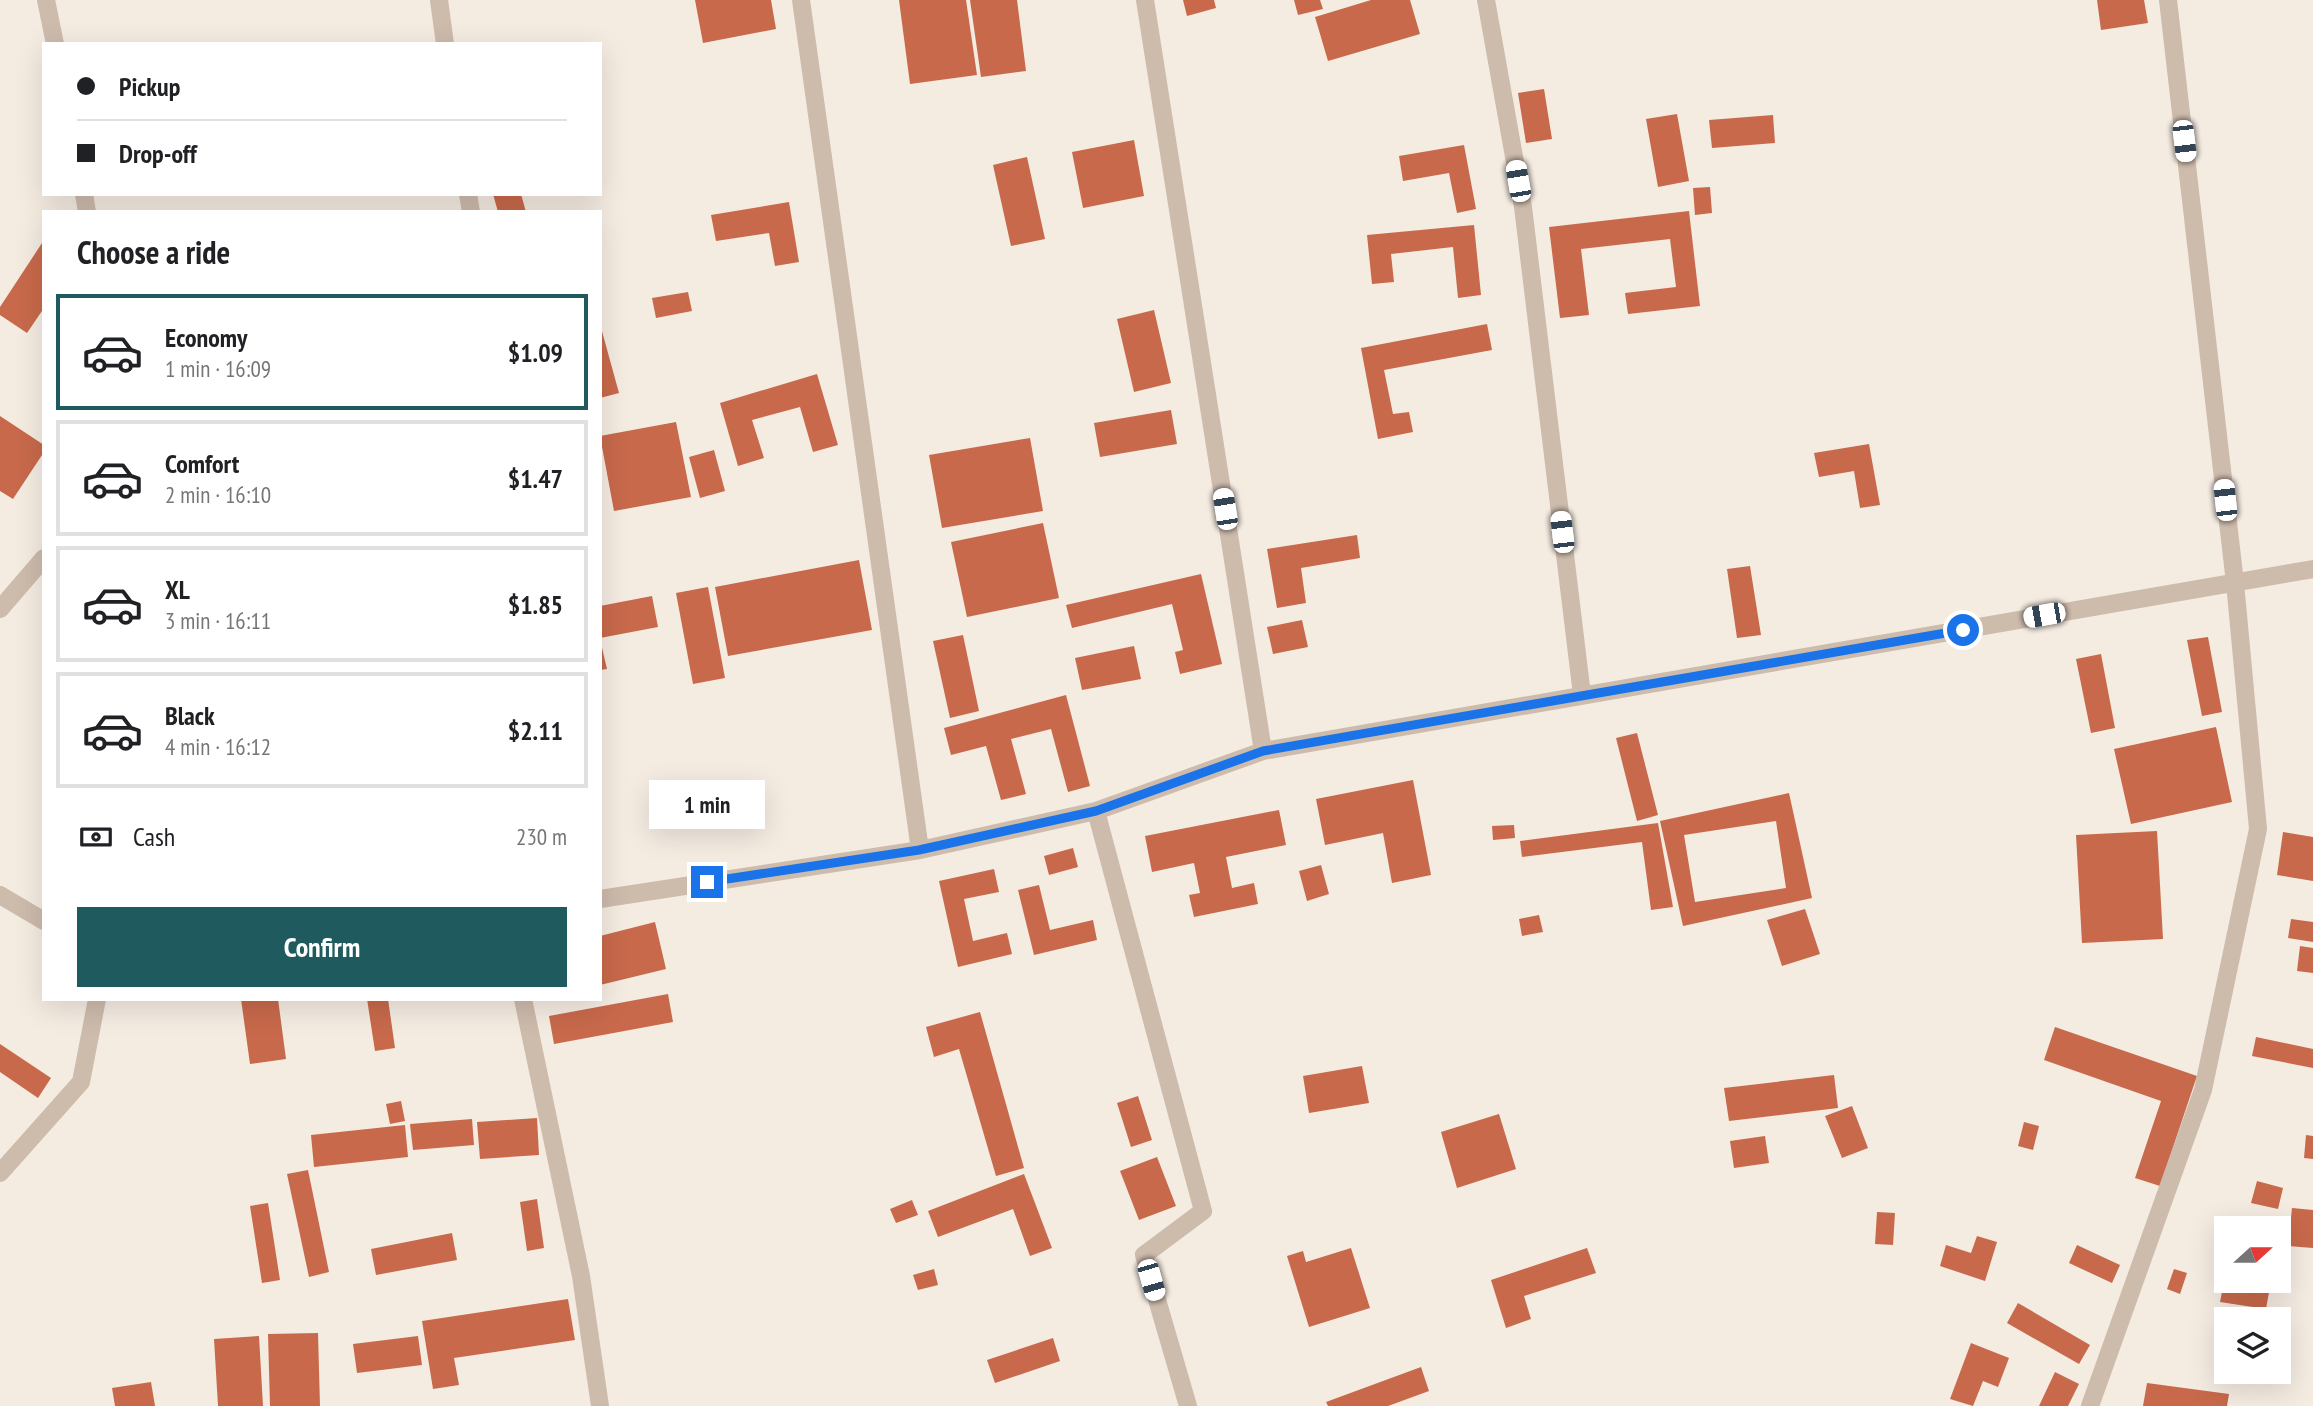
<!DOCTYPE html>
<html lang="en">
<head>
<meta charset="utf-8">
<style>
  :root { --surface:#fff; --page:#f6f6f6; --text:#202124; --muted:#757577; --line:#e0e0e0; --accent:#1f5a5e }
  body { margin:0; font-family:"PT Sans Narrow",sans-serif; background:var(--page); color:var(--text); height:100vh; display:flex; flex-direction:column; font-size:26px; white-space:nowrap }
  * { box-sizing:border-box; margin:0 }
  p { font-size:23px; color:var(--muted) }
  .icon { flex:none; width:38px; height:38px; fill:none; stroke:currentColor; stroke-width:2; stroke-linecap:round; stroke-linejoin:round }
  .map { position:relative; flex:1; overflow:hidden }
  .panel { position:absolute; left:42px; top:210px; width:560px; height:791px; display:flex; flex-direction:column; background:var(--surface); border-radius:0px; box-shadow:0 7px 28px #0002 }
  .panel>* { flex:none }
  .guide { position:absolute; left:42px; top:42px; width:560px; height:154px; border-radius:0px; box-shadow:0 7px 28px #0002; display:grid; align-content:center; height:154px; padding:0 35px; background:var(--surface) }
  .needle { width:46px; rotate:69deg }
  .controls { position:absolute; left:2214px; top:1216px; display:grid; gap:14px }
  .controls a { display:grid; place-items:center; width:77px; height:77px; border-radius:0px; background:var(--surface); box-shadow:0 7px 28px #0002; font-size:35px }
  .end { position:absolute; width:32px; height:32px; margin:-16px; border:9px solid #1a73e8; background:#fff; box-shadow:0 0 0 4px #fff }
  .from { border-radius:50% }
  .bubble { position:absolute; height:49px; border-radius:0px; background:var(--surface); box-shadow:0 7px 28px #0002; font-size:23px; font-weight:800; line-height:49px; text-align:center }
  .car { position:absolute; width:21px; height:42px; margin:-21px -10px; border-radius:9px; box-shadow:0 0 5px 2px #0007; background:linear-gradient(#fff 24%,#345 0 40%,#fff 0 76%,#345 0 86%,#fff 0) }
  .guide b { display:flex; align-items:center; gap:24px; height:66px; font-size:26px }
  .guide b+b { border-top:2px solid var(--line) }
  .guide i { width:18px; height:18px; background:var(--text) }
  ul { padding:0; list-style:none }
  li { display:flex; align-items:center; gap:21px; height:116px; margin:0 14px 10px; padding:0 21px; border:4px solid var(--line); border-radius:0px }
  li div { flex:1 }
  li b { display:block; font-size:26px }
  li em { font-style:normal; font-weight:800 }
  li.on { border-color:var(--accent) }
  li>.icon { width:63px; height:63px; stroke-width:1.5 }
  h2 { padding:0 35px; font-size:32px; line-height:84px }
  .pay { display:flex; align-items:center; gap:18px; height:77px; padding:0 35px; font-size:26px }
  .pay p { margin-inline-start:auto }
  .button { display:flex; gap:14px; margin-top:auto; padding:14px 35px }
  .button a { flex:1; height:80px; border-radius:0px; background:var(--accent); color:#fff; font-size:28px; font-weight:800; line-height:80px; text-align:center }
  .map>svg:first-child { display:block }
</style>
</head>
<body>
<div class="map">
<svg width="2313" height="1406" viewBox="0 0 2313 1406">
  <rect width="100%" height="100%" fill="#f4ebe1"/>
  <path fill="#c8694b" fill-rule="evenodd" d="M695,0H771L776,29L703,43Z
    M899,0H966L977,75L910,84Z
    M970,0H1017L1026,71L981,77Z
    M1183,0H1214L1216,8L1187,16Z
    M1294,0H1320L1323,9L1298,15Z
    M1371,0H1410L1420,34L1328,61L1315,17Z
    M2097,0H2144L2148,23L2101,30Z
    M1544,89L1552,139L1526,143L1518,93Z
    M1677,114L1689,181L1658,187L1646,119Z
    M1773,115L1775,143L1712,148L1709,120Z
    M1134,140L1144,196L1083,208L1072,152Z
    M1464,145L1476,209L1457,213L1449,173L1403,181L1399,156Z
    M1027,157L1045,239L1011,246L993,165Z
    M1710,187L1712,213L1695,215L1693,188Z
    M493,194H521L526,212H498Z
    M789,202L799,262L775,266L769,233L716,241L711,215Z
    M1689,211L1700,306L1628,314L1625,293L1676,287L1670,239L1581,249L1589,315L1560,318L1549,227Z
    M1474,225L1481,295L1458,298L1453,247L1391,254L1394,282L1372,284L1367,235Z
    M44,240V308L27,333L0,315V307Z
    M688,292L692,311L656,318L652,298Z
    M1154,310L1171,383L1134,392L1117,319Z
    M600,324L619,393L600,398Z
    M1487,324L1492,350L1384,370L1393,414L1409,412L1413,432L1378,439L1361,348Z
    M817,374L838,445L813,452L800,407L752,420L764,458L738,466L720,403Z
    M1171,410L1177,444L1100,457L1094,423Z
    M0,416L44,445V452L13,499L0,491Z
    M676,422L691,497L614,511L600,436Z
    M1030,438L1043,511L942,528L929,455Z
    M1869,444L1880,505L1860,508L1854,471L1819,477L1814,453Z
    M714,450L725,491L700,498L689,457Z
    M1043,523L1059,598L967,617L951,542Z
    M1357,535L1360,558L1301,568L1306,603L1277,608L1267,549Z
    M859,560L872,630L728,656L715,587Z
    M1750,566L1761,635L1737,638L1727,569Z
    M1201,574L1222,664L1180,674L1175,652L1183,650L1172,604L1072,628L1066,605Z
    M708,587L725,678L693,684L676,593Z
    M652,596L658,627L600,638V606Z
    M1302,620L1308,647L1273,654L1267,627Z
    M963,635L979,711L950,718L933,641Z
    M2208,637L2222,712L2202,716L2187,640Z
    M600,639L607,669L600,670Z
    M1134,646L1141,679L1082,690L1075,658Z
    M2101,654L2115,728L2091,733L2076,659Z
    M1066,695L1090,786L1068,792L1051,729L1011,739L1026,794L1001,800L986,746L951,755L944,728Z
    M2216,727L2232,802L2131,824L2114,749Z
    M1637,733L1658,815L1637,821L1616,738Z
    M1413,780L1431,875L1392,883L1383,833L1325,845L1316,799Z
    M1789,793L1812,898L1683,926L1660,821ZM1776,821L1786,888L1695,902L1684,835Z
    M1279,810L1286,845L1226,857L1232,888L1254,883L1258,904L1194,917L1189,895L1200,893L1194,863L1152,872L1145,836Z
    M1658,823L1673,907L1651,910L1642,842L1522,857L1520,841Z
    M1514,825L1515,838L1493,840L1492,826Z
    M2157,831L2163,939L2082,943L2076,835Z
    M2283,832L2313,837V881L2277,875Z
    M1073,848L1078,867L1049,875L1044,856Z
    M1321,865L1329,894L1307,901L1299,871Z
    M994,869L999,892L964,899L973,941L1007,933L1012,954L958,967L939,881Z
    M1039,885L1050,930L1093,920L1097,940L1034,955L1018,890Z
    M1805,909L1820,954L1782,966L1767,920Z
    M1539,915L1543,932L1522,936L1519,919Z
    M2291,919L2313,922V942L2288,938Z
    M655,922L666,969L600,985V936Z
    M2300,946L2313,948V973L2297,971Z
    M668,994L673,1022L554,1044L549,1016Z
    M241,999H278L286,1059L250,1064Z
    M367,999H388L395,1048L375,1051Z
    M980,1012L1024,1168L996,1176L959,1049L934,1057L926,1027Z
    M2055,1027L2197,1076L2160,1186L2135,1178L2161,1101L2044,1060Z
    M2256,1037L2313,1049V1068L2252,1056Z
    M0,1044L51,1078L38,1098L0,1072Z
    M1362,1066L1369,1103L1309,1113L1303,1076Z
    M1834,1075L1838,1108L1729,1121L1724,1088Z
    M1138,1096L1152,1140L1131,1147L1117,1103Z
    M401,1101L405,1121L390,1124L386,1104Z
    M1852,1106L1868,1148L1842,1158L1825,1116Z
    M1499,1114L1516,1169L1457,1188L1441,1132Z
    M537,1118L539,1155L480,1159L477,1122Z
    M472,1119L474,1145L413,1150L410,1124Z
    M2024,1122L2039,1126L2033,1150L2018,1146Z
    M405,1125L408,1157L314,1167L311,1135Z
    M2306,1135L2313,1136V1159L2304,1158Z
    M1765,1136L1769,1163L1734,1168L1730,1141Z
    M1157,1157L1176,1206L1139,1220L1120,1171Z
    M308,1170L329,1272L309,1277L287,1174Z
    M1024,1174L1052,1248L1030,1256L1013,1209L938,1237L928,1211Z
    M2257,1181L2283,1188L2278,1209L2251,1203Z
    M537,1199L544,1248L527,1251L520,1202Z
    M912,1200L918,1215L896,1223L890,1209Z
    M268,1203L280,1280L262,1283L250,1206Z
    M2292,1208L2313,1210V1248L2288,1246Z
    M1877,1212L1895,1213L1893,1245L1875,1244Z
    M452,1233L457,1260L376,1275L371,1249Z
    M1977,1236L1997,1242L1985,1281L1940,1266L1946,1245L1971,1253Z
    M2077,1245L2120,1265L2112,1283L2069,1263Z
    M1351,1248L1370,1308L1309,1327L1287,1256L1303,1251L1306,1262Z
    M1587,1248L1596,1273L1524,1296L1531,1319L1506,1328L1491,1280Z
    M934,1269L938,1285L918,1290L913,1275Z
    M2174,1269L2187,1273L2180,1294L2167,1289Z
    M2225,1276L2226,1281H2271L2266,1309L2220,1302Z
    M568,1299L575,1340L454,1358L459,1385L433,1389L422,1321Z
    M2018,1303L2090,1345L2079,1364L2007,1323Z
    M318,1333L320,1406H270L268,1334Z
    M259,1336L263,1406H218L214,1339Z
    M418,1336L422,1365L357,1373L353,1344Z
    M1053,1338L1060,1361L995,1383L987,1360Z
    M1971,1343L2009,1358L1998,1387L1983,1381L1973,1406L1950,1399Z
    M1421,1367L1429,1391L1388,1406H1328L1326,1402Z
    M2055,1372L2079,1384L2068,1406H2039Z
    M151,1382L155,1406H115L112,1388Z
    M2147,1383L2229,1394L2227,1406H2143Z"/>
  <g fill="none" stroke-linecap="round" stroke-linejoin="round">
    <path stroke="#cdbbac" stroke-width="18" d="M46,0L55,44
      M439,0L445,44
      M801,0L920,850
      M1145,0L1263,751
      M1486,0L1523,207L1582,695
      M84,194L87,212
      M468,194L471,212
      M0,609L44,558
      M1096,811L1203,1211L1144,1255L1188,1406
      M0,895L44,921
      M600,899L920,850L1096,811L1263,751L2313,569
      M523,999L581,1276L600,1406
      M0,1173L81,1082L97,999
      M2090,1406L2203,1090L2258,829L2235,583L2168,0"/>
  </g>
  <g fill="none" stroke-linecap="round" stroke-linejoin="round">
    <path stroke="#1a73e8" stroke-width="9" d="M707,882L919,850L1096,811L1263,751L1963,630"/>
  </g>
</svg>
<div class="controls">
<a><svg class="needle" viewBox="-14 -14 28 28"><path d="M0-13l5 13h-10z" fill="#e53935"/><path d="M0 13l5-13h-10z" fill="#757577"/></svg></a>
<a><svg class="icon" aria-label="layers" viewBox="0 0 24 24"><path d="M12 4l9 5-9 5-9-5zM3 14l9 5 9-5"/></svg></a>
</div>
<i class="end from" style="left:1963px;top:630px"></i>
<i class="end" style="left:707px;top:882px"></i>
<div class="bubble" style="left:649px;top:780px;width:116px">1 min</div>
<i class="car" style="left:2184px;top:141px;rotate:173deg"></i>
<i class="car" style="left:1518px;top:181px;rotate:350deg"></i>
<i class="car" style="left:2225px;top:500px;rotate:354deg"></i>
<i class="car" style="left:1225px;top:509px;rotate:351deg"></i>
<i class="car" style="left:1562px;top:532px;rotate:353deg"></i>
<i class="car" style="left:2044px;top:615px;rotate:260deg"></i>
<i class="car" style="left:1151px;top:1280px;rotate:164deg"></i>
<div class="guide">
<b><i class="from"></i>Pickup</b>
<b><i></i>Drop-off</b>
</div>
<section class="panel">
<h2>Choose a ride</h2>
<ul>
<li class="on"><svg class="icon" aria-label="car" viewBox="0 0 24 24"><path d="M5 17H2v-5l4-1 3-4h7l3 4 3 1v5h-3M9 17h6M6 11h13"/><circle cx="7" cy="17" r="2"/><circle cx="17" cy="17" r="2"/></svg><div><b>Economy</b><p>1 min · 16:09</p></div><em>$1.09</em></li>
<li><svg class="icon" aria-label="car" viewBox="0 0 24 24"><path d="M5 17H2v-5l4-1 3-4h7l3 4 3 1v5h-3M9 17h6M6 11h13"/><circle cx="7" cy="17" r="2"/><circle cx="17" cy="17" r="2"/></svg><div><b>Comfort</b><p>2 min · 16:10</p></div><em>$1.47</em></li>
<li><svg class="icon" aria-label="car" viewBox="0 0 24 24"><path d="M5 17H2v-5l4-1 3-4h7l3 4 3 1v5h-3M9 17h6M6 11h13"/><circle cx="7" cy="17" r="2"/><circle cx="17" cy="17" r="2"/></svg><div><b>XL</b><p>3 min · 16:11</p></div><em>$1.85</em></li>
<li><svg class="icon" aria-label="car" viewBox="0 0 24 24"><path d="M5 17H2v-5l4-1 3-4h7l3 4 3 1v5h-3M9 17h6M6 11h13"/><circle cx="7" cy="17" r="2"/><circle cx="17" cy="17" r="2"/></svg><div><b>Black</b><p>4 min · 16:12</p></div><em>$2.11</em></li>
</ul>
<div class="pay"><svg class="icon" aria-label="cash" viewBox="0 0 24 24"><path d="M3 7h18v10H3z"/><circle cx="12" cy="12" r="2"/></svg>Cash<p>230 m</p></div>
<div class="button"><a>Confirm</a></div>
</section>
</div>
</body>
</html>
